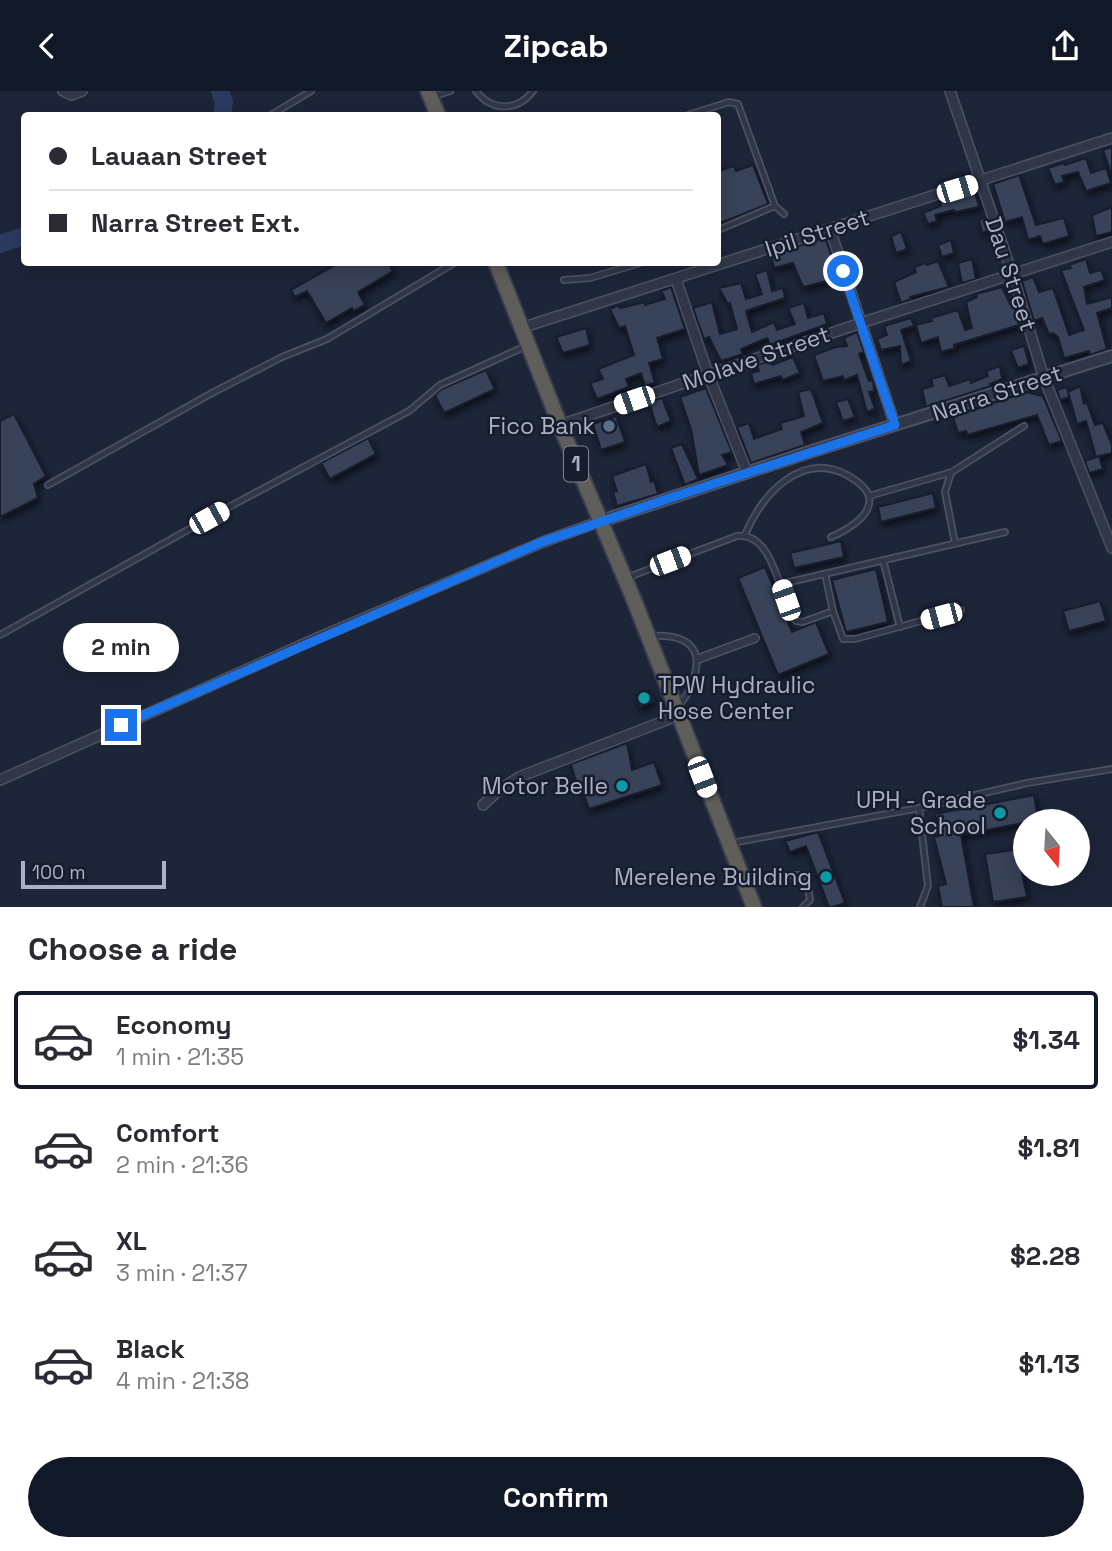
<!DOCTYPE html>
<html lang="en">
<head>
<meta charset="utf-8">
<style>
  :root { --surface:#fff; --page:#f2f2f3; --text:#2b2b33; --muted:#7c7c81; --line:#e1e1e2; --accent:#111827 }
  body { margin:0; font-family:"Space Grotesk",sans-serif; background:var(--page); color:var(--text); height:100vh; display:flex; flex-direction:column; font-size:26px; white-space:nowrap }
  * { box-sizing:border-box; margin:0 }
  p { font-size:23px; color:var(--muted) }
  .icon { flex:none; width:38px; height:38px; fill:none; stroke:currentColor; stroke-width:2; stroke-linecap:round; stroke-linejoin:round }
  .map { position:relative; height:816px; overflow:hidden }
  .drawer { display:flex; flex-direction:column; background:var(--surface); flex:1 }
  .drawer>* { flex:none }
  .top-card { position:absolute; left:21px; top:21px; width:700px; height:154px; border-radius:7px; box-shadow:0 4px 18px #0003; display:grid; align-content:center; height:154px; padding:0 28px; background:var(--surface) }
  .needle { width:46px; rotate:162deg }
  .buttons { position:absolute; left:1013px; top:718px; display:grid; gap:14px }
  .buttons a { display:grid; place-items:center; width:77px; height:77px; border-radius:50%; background:var(--surface); box-shadow:0 4px 18px #0003; font-size:35px }
  .scale { position:absolute; left:21px; bottom:18px; width:145px; box-sizing:border-box; padding-left:7px; border:4px solid #abb1c6; border-top:0; font-size:19px; line-height:24px; white-space:nowrap; color:#abb1c6; -webkit-text-stroke:5px #171d2d; paint-order:stroke }
  .end { position:absolute; width:32px; height:32px; margin:-16px; border:9px solid #1a73e8; background:#fff; box-shadow:0 0 0 4px #fff }
  .from { border-radius:50% }
  .bubble { position:absolute; height:49px; border-radius:24px; background:var(--surface); box-shadow:0 4px 18px #0003; font-size:23px; font-weight:800; line-height:49px; text-align:center }
  .car { position:absolute; width:21px; height:42px; margin:-21px -10px; border-radius:9px; box-shadow:0 0 5px 2px #0007; background:linear-gradient(#fff 24%,#345 0 40%,#fff 0 76%,#345 0 86%,#fff 0) }
  .top-card b { display:flex; align-items:center; gap:24px; height:66px; font-size:26px }
  .top-card b+b { border-top:2px solid var(--line) }
  .top-card i { width:18px; height:18px; background:var(--text) }
  ul { padding:0; list-style:none }
  li { display:flex; align-items:center; gap:21px; height:98px; margin:0 14px 10px; padding:0 14px; border:4px solid transparent; border-radius:7px }
  li div { flex:1 }
  li b { display:block; font-size:26px }
  li em { font-style:normal; font-weight:800 }
  li.current { border-color:var(--accent) }
  li>.icon { width:63px; height:63px; stroke-width:1.5 }
  h2 { padding:0 28px; font-size:32px; line-height:84px }
  .cta { display:flex; gap:14px; margin-top:auto; padding:14px 28px }
  .cta a { flex:1; height:80px; border-radius:42px; background:var(--accent); color:#fff; font-size:28px; font-weight:800; line-height:80px; text-align:center }
  header { display:flex; justify-content:space-between; align-items:center; height:91px; padding:0 28px; background:var(--accent); color:#fff; font-size:32px; font-weight:800 }
  .map>svg:first-child { display:block }
</style>
</head>
<body>
<header><svg class="icon" aria-label="back" viewBox="0 0 24 24"><path d="M15 5l-7 7 7 7"/></svg>Zipcab<svg class="icon" aria-label="share" viewBox="0 0 24 24"><path d="M12 15V3M7 8l5-5 5 5M5 13v7h14v-7"/></svg></header>
<div class="map">
<svg width="1112" height="816" viewBox="0 0 1112 816">
  <defs>
    <filter id="shadow"><feDropShadow dx="2" dy="4" stdDeviation="3.5" flood-color="#0009"/></filter>
  </defs>
  <rect width="100%" height="100%" fill="#1d2539"/>
  <g fill="none" stroke-linecap="round" stroke-linejoin="round">
    <path stroke="#2c3a60" stroke-width="18" d="M220,0L224,11L222,24
      M0,153L24,145"/>
  </g>
  <path fill="#394259" stroke="#191f2f" stroke-width="2" filter="url(#shadow)" d="M1112,56V82H1111L1103,59Z
    M1086,67L1091,82L1106,77L1111,92L1086,100L1078,81L1062,85L1064,91L1055,94L1048,77L1064,72L1065,74Z
    M753,74L768,113L718,133V80L734,75L736,80Z
    M1019,84L1036,134L1064,127L1069,145L1043,153L1040,145L1028,149L1022,126L1005,131L993,93Z
    M975,101L979,116L955,121L954,119L935,124L937,130L928,133L923,122L941,115L940,111Z
    M1112,116V141L1096,145L1092,124Z
    M985,126L990,139L982,142L979,129Z
    M901,141L907,158L896,162L891,145Z
    M825,146L839,187L803,196L793,172L774,177L771,164Z
    M951,149L954,162L942,166L938,154Z
    M972,168L976,188L962,192L958,172Z
    M1086,168L1090,182L1101,179L1105,189L1084,196L1087,213L1112,206V217L1097,222L1107,258L1090,264L1089,260L1064,267L1058,246L1053,242L1049,243L1042,227L1034,230L1022,190L1033,186L1039,201L1053,197L1069,244L1084,239L1061,179L1071,177L1069,174Z
    M938,170L949,196L910,206L911,208L901,212L894,191L916,181L914,176L926,172L927,174Z
    M339,172H388L393,180L358,201L365,214L354,220L352,217L326,232L307,200L295,206L291,199Z
    M767,179L772,200L783,197L785,207L746,220L752,241L774,231L777,239L795,233L788,217L804,212L808,227L824,222L827,233L770,254L767,247L741,258L743,263L721,270L709,246L704,248L693,217L712,211L720,243L737,238L730,212L728,213L719,197L741,192L746,208L762,203L755,183Z
    M671,196L685,238L657,247L663,268L649,272L655,292L645,295L641,282L626,288L629,296L597,308L590,292L603,288L598,278L634,264L625,235L619,237L610,218L619,214L620,217L645,211V214L665,208L661,200Z
    M1002,196L1010,213L1014,212L1019,234L954,254L955,257L941,261L938,246L921,252L916,234L932,230L931,227L958,219L965,239L972,237L966,211L977,206L976,203Z
    M911,227L914,235L901,239L911,270L901,274L900,255L881,259L877,248L887,244L884,235Z
    M586,237L590,254L563,262L556,246Z
    M857,241L864,261L859,263L869,290L873,289L874,300L869,301L875,318L867,321L857,284L844,289L843,285L823,290L814,264L836,256L847,255L844,247Z
    M1024,255L1029,273L1018,277L1011,259Z
    M793,266L800,282L782,289L781,285L754,293L751,282L759,280L757,274L770,270L772,274Z
    M1000,275L1002,288L990,293L991,295L926,316L922,298L933,295L931,288L945,284L949,295L970,288L971,292L988,285L986,280Z
    M486,279L495,298L444,322L435,304L442,298Z
    M1080,295L1084,313L1087,312L1095,334L1103,332L1112,354V362L1096,366L1086,330L1077,333L1068,301Z
    M1067,296L1069,306L1060,309L1057,299Z
    M706,297L732,361L722,364L728,374L699,384L691,338L680,306Z
    M811,298L823,332L801,341L805,354L751,372L737,336L749,332L754,348L782,338L780,332L804,325L798,301Z
    M1026,301L1043,305L1062,350L1049,354L1037,324L967,344L966,340L958,342L953,326Z
    M662,307L671,330L657,336L649,311Z
    M848,308L855,326L843,330L836,311Z
    M14,323L46,385L34,393L38,407L0,426V330Z
    M616,325L625,351L601,359L593,333Z
    M368,347L376,363L330,388L321,372Z
    M682,353L698,388L685,394L671,357Z
    M1099,365L1103,378L1089,382L1085,370Z
    M646,373L651,391L654,389L658,403L617,415L613,401L617,400L612,385Z
    M933,402L936,417L881,431L878,416Z
    M841,450L844,466L794,477L790,462Z
    M765,476L792,541L816,531L829,563L778,584L738,487Z
    M876,478L888,531L846,541L832,489Z
    M1100,510L1106,530L1069,540L1063,520Z
    M649,599L654,610L639,617L636,603Z
    M627,652L632,679L654,671L662,694L589,718L580,693L577,694L571,673Z
    M1034,704L1038,729L961,744L974,816H942L938,795L946,793L934,746L940,745L935,723Z
    M818,741L845,812L832,816H829L806,755L790,761L785,750Z
    M1026,755V776L1021,777L1027,806L993,811L985,763L1014,759V757Z"/>
  <g fill="none" stroke-linecap="round" stroke-linejoin="round">
    <g stroke="#4c5264" stroke-width="8">
      <path id="service" d="M476,0C492,21 518,20 533,0
        M434,5L450,0
        M271,24L311,0
        M688,24L729,11L738,13L775,115
        M718,139L775,115L784,123
        M564,189L590,187L640,172
        M951,382L945,401L955,452
        M48,394L212,302L282,266L327,248L454,172
        M869,405L952,381L1024,335
        M745,444C760,406 800,359 847,384C855,389 867,396 869,406C873,425 845,440 831,446
        M883,469L900,536
        M825,483L833,520L843,548H855L961,519
        M626,487L737,445C775,441 779,508 796,530L803,531L833,520
        M781,493L1005,441
        M0,544L227,417L409,320L440,294L526,255
        M652,545C686,543 706,556 692,592C689,601 685,609 677,615
        M919,717L928,795L920,816
        M732,752L919,717L1027,692L1112,678
        M750,794L789,784H799L808,797L810,809L803,816"/>
    </g>
    <g stroke="#4c5264" stroke-width="10">
      <path id="pedestrian" d="M698,568L755,547"/>
    </g>
    <g stroke="#4c5264" stroke-width="12">
      <path id="minor" d="M63,0L71,4L82,0
        M950,0L1012,182L1044,287L1112,457
        M830,138L895,334
        M676,188L708,283L747,381
        M521,237L1112,47
        M560,334L861,232L1112,151
        M0,689L315,548L543,451L601,430
        M483,714L499,699L519,686L677,625"/>
    </g>
    <g stroke="#4c5264" stroke-width="14">
      <path id="tertiary" d="M601,430L806,362L1112,265"/>
    </g>
    <g stroke="#393f50" stroke-width="18">
      <path id="trunk" d="M428,0L438,24
        M496,172L560,334L634,509L754,816"/>
    </g>
    <use href="#service" stroke="#313749" stroke-width="4.5"/>
    <use href="#pedestrian" stroke="#313749" stroke-width="7"/>
    <use href="#minor" stroke="#313749" stroke-width="9"/>
    <use href="#tertiary" stroke="#313749" stroke-width="10"/>
    <use href="#trunk" stroke="#5f5e5b" stroke-width="14"/>
  </g>
  <g fill="none" stroke-linecap="round" stroke-linejoin="round">
    <path stroke="#1a73e8" stroke-width="9" d="M121,634L542,451L667,408L895,334L843,180"/>
  </g>
  <circle fill="#5c6f8a" stroke="#171d2d" stroke-width="2.5" cx="609" cy="335" r="7"/>
  <g fill="#0f9aa8" stroke="#171d2d" stroke-width="2.5">
    <circle cx="644" cy="607" r="7"/>
    <circle cx="622" cy="695" r="7"/>
    <circle cx="1000" cy="722" r="7"/>
    <circle cx="826" cy="786" r="7"/>
  </g>
  <g text-anchor="middle" stroke-width="5" stroke-linejoin="round" paint-order="stroke">
    <rect fill="#171d2d" stroke="#7f8598" stroke-width="2" x="564" y="355.5" width="24" height="35" rx="5"/>
    <g font-size="21" font-weight="bold" fill="#abb1c6">
      <text x="576" y="380">1</text>
    </g>
    <g font-size="23" fill="#abb1c6" stroke="#171d2d">
      <text transform="translate(817 142) rotate(-18)" y="8">Ipil Street</text>
      <text transform="translate(1011 183) rotate(72)" y="8">Dau Street</text>
      <text transform="translate(756 267) rotate(-19)" y="8">Molave Street</text>
      <text transform="translate(997 302) rotate(-18)" y="8">Narra Street</text>
    </g>
    <g font-size="23" fill="#abb1c6" stroke="#171d2d" text-anchor="end">
      <text x="595" y="343">Fico Bank</text>
      <text x="658" y="602" text-anchor="start">TPW Hydraulic<tspan x="658" dy="26">Hose Center</tspan></text>
      <text x="608" y="703">Motor Belle</text>
      <text x="986" y="717">UPH - Grade<tspan x="986" dy="26">School</tspan></text>
      <text x="812" y="794">Merelene Building</text>
    </g>
  </g>
</svg>
<div class="buttons">
<a><svg class="needle" viewBox="-14 -14 28 28"><path d="M0-13l5 13h-10z" fill="#e53935"/><path d="M0 13l5-13h-10z" fill="#7c7c81"/></svg></a>
</div>
<div class="scale">100 m</div>
<i class="end from" style="left:843px;top:180px"></i>
<i class="end" style="left:121px;top:634px"></i>
<div class="bubble" style="left:63px;top:532px;width:116px">2 min</div>
<i class="car" style="left:957px;top:98px;rotate:73deg"></i>
<i class="car" style="left:634px;top:309px;rotate:251deg"></i>
<i class="car" style="left:209px;top:427px;rotate:61deg"></i>
<i class="car" style="left:670px;top:470px;rotate:69deg"></i>
<i class="car" style="left:786px;top:509px;rotate:341deg"></i>
<i class="car" style="left:941px;top:525px;rotate:255deg"></i>
<i class="car" style="left:702px;top:686px;rotate:159deg"></i>
<div class="top-card">
<b><i class="from"></i>Lauaan Street</b>
<b><i></i>Narra Street Ext.</b>
</div>
</div>
<section class="drawer">
<h2>Choose a ride</h2>
<ul>
<li class="current"><svg class="icon" aria-label="car" viewBox="0 0 24 24"><path d="M5 17H2v-5l4-1 3-4h7l3 4 3 1v5h-3M9 17h6M6 11h13"/><circle cx="7" cy="17" r="2"/><circle cx="17" cy="17" r="2"/></svg><div><b>Economy</b><p>1 min · 21:35</p></div><em>$1.34</em></li>
<li><svg class="icon" aria-label="car" viewBox="0 0 24 24"><path d="M5 17H2v-5l4-1 3-4h7l3 4 3 1v5h-3M9 17h6M6 11h13"/><circle cx="7" cy="17" r="2"/><circle cx="17" cy="17" r="2"/></svg><div><b>Comfort</b><p>2 min · 21:36</p></div><em>$1.81</em></li>
<li><svg class="icon" aria-label="car" viewBox="0 0 24 24"><path d="M5 17H2v-5l4-1 3-4h7l3 4 3 1v5h-3M9 17h6M6 11h13"/><circle cx="7" cy="17" r="2"/><circle cx="17" cy="17" r="2"/></svg><div><b>XL</b><p>3 min · 21:37</p></div><em>$2.28</em></li>
<li><svg class="icon" aria-label="car" viewBox="0 0 24 24"><path d="M5 17H2v-5l4-1 3-4h7l3 4 3 1v5h-3M9 17h6M6 11h13"/><circle cx="7" cy="17" r="2"/><circle cx="17" cy="17" r="2"/></svg><div><b>Black</b><p>4 min · 21:38</p></div><em>$1.13</em></li>
</ul>
<div class="cta"><a>Confirm</a></div>
</section>
</body>
</html>
